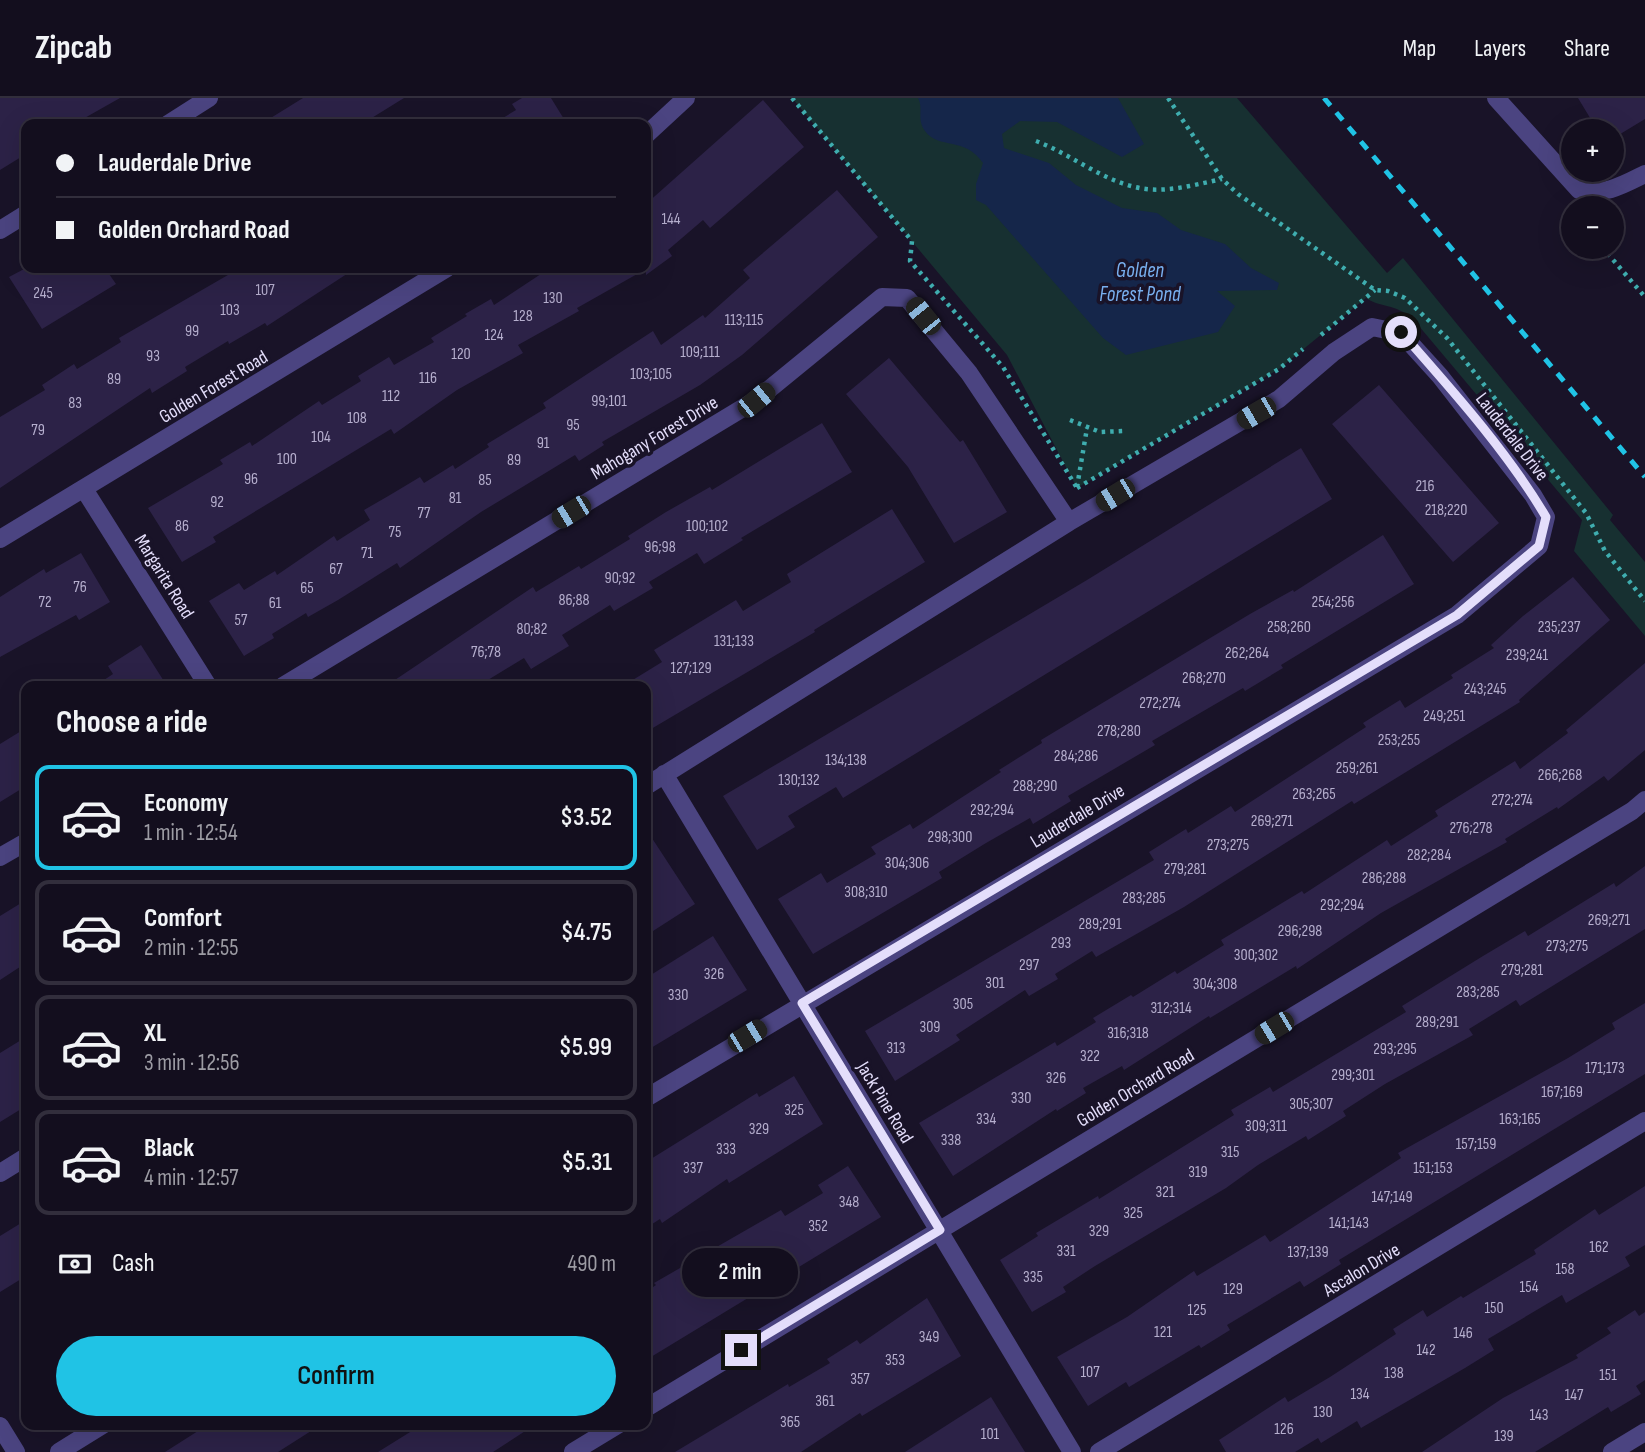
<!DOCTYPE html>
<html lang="en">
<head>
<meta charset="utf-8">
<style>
  :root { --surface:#130e1e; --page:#1c1727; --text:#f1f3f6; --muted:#9d9ca4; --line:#322e3c; --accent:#20c3e5 }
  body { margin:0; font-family:"Sofia Sans Condensed",sans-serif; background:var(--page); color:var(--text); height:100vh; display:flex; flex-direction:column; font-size:26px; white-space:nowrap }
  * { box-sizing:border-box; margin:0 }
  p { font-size:23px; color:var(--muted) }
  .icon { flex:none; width:38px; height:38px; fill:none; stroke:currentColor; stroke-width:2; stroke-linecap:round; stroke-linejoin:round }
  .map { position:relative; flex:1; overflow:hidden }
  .details { position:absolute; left:21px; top:583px; width:630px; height:749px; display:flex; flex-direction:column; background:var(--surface); border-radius:14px; box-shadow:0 7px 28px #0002,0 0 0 2px var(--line) }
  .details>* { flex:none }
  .top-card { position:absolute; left:21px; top:21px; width:630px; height:154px; border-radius:14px; box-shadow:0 7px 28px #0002,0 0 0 2px var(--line); display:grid; align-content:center; height:154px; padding:0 35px; background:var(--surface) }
  .buttons { position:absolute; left:1561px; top:21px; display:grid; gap:14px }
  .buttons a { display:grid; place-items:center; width:63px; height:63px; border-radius:50%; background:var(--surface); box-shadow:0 7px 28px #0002,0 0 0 2px var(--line); font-size:35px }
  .end { position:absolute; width:32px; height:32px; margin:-16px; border:9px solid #e4defb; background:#111; box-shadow:0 0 0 4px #111 }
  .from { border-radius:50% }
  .bubble { position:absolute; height:49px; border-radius:24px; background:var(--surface); box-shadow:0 7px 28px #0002,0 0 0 2px var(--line); font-size:23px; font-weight:600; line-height:49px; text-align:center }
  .car { position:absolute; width:21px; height:42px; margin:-21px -10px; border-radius:9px; box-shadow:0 0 5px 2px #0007; background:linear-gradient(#222 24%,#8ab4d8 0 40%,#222 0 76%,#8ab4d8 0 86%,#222 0) }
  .top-card b { display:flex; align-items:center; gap:24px; height:66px; font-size:26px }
  .top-card b+b { border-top:2px solid var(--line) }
  .top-card i { width:18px; height:18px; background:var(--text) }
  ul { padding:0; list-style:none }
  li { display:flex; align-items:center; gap:21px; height:105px; margin:0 14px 10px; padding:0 21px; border:4px solid var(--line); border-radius:14px }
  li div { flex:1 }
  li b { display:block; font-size:26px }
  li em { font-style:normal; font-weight:600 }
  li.current { border-color:var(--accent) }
  li>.icon { width:63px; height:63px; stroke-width:1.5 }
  h2 { padding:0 35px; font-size:32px; line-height:84px }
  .pay { display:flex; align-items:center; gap:18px; height:77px; padding:0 35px; font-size:26px }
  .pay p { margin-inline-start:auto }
  .button { display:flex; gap:14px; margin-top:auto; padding:14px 35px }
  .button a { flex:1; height:80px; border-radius:42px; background:var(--accent); color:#111; font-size:28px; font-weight:600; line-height:80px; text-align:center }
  header { display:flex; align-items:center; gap:42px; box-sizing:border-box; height:98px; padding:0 35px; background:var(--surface); border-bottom:2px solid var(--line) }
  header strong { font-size:33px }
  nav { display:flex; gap:38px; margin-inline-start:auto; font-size:24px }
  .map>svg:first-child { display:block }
</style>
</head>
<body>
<header>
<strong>Zipcab</strong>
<nav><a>Map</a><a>Layers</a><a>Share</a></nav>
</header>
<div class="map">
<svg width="1645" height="1354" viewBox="0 0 1645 1354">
  <rect width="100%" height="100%" fill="#191328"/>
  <path fill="#173031" d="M792,0H1237L1387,175L1403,160L1613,417L1610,422L1645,464V538L1574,453L1582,422L1413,221C1395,205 1380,210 1366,200L1279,271L1077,390L1007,257Z"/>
  <path fill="#15264a" d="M918,0H1118L1144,46L1122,59L1057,24L1020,23L1002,36L1004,50L1049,65L1076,87L1122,110L1157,115L1181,132L1225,146L1251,170L1279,185L1277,192L1217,193L1235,208L1218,234L1126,257L1103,240L986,107L976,102V86L983,65C965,38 939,52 925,33C916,21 924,11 918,0Z"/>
  <path fill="#2c2247" d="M0,0H120L74,26H26V56L0,72Z
    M303,0H404L362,26H261Z
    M522,0H551L567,26H493L516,12L512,6Z
    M1578,0H1645V21L1612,41V33H1598Z
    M763,2L804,49L710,130L703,122L668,152L672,158L646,177V171L577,210L579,213L518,247L523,255L457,292L394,336L391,331L213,439L216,444L182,464L148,410L223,366L220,362L250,344L252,348L319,303L322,307L361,283L358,278L389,259L394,267L434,244L431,240L467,218L465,216L491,201L494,207L550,170H646V106Z
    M837,92L878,139L742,257L700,287L602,344L604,347L579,363L575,357L481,414L400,470L397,465L338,502L308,519L306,515L272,536L274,540L244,558L209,503L239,485L244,492L275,473L277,477L334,438L337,443L370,422L364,412L390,397L420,379L424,385L453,367L455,371L489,349L487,346L546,310L543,305L653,233L661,247L703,217L705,220L750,180L743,172Z
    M26,170H105L116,186L42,231L9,179Z
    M240,170H356L267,228L265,225L229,246L228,243L185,269L187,273L152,295L150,290L0,390V319L45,292L42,287L74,266L77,271L121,244L119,240Z
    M889,260L960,344L963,342L1007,414L954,445L908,369L846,296Z
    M1379,287L1499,425L1453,464L1332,326Z
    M822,325L852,374L741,440L743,442L704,466L697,455L649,484L653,490L614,513L610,507L562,537L569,548L531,571L524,560L478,588H386L533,489L536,494L579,468L581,471L630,441L628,438L666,414L710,389L712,392Z
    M1301,350L1332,401L843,700L836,689L788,718L795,729L757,752L723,698L1087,482Z
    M892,411L925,464L814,532L815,534L646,634V588H623L662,564L654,552L736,502L743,513L791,484L787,476Z
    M1383,437L1414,486L1281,567L1283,570L1245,593L1243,590L1152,643L1155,647L1068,698L1071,703L1033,726L1030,720L986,745L939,774L942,780L813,856L778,801L821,775L827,785L876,756L871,749L910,726L913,731L1001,674L999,672L1042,645L1041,642L1250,516L1293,492L1294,494Z
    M81,455L110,504L79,522L76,517L0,559V499L44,471L46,475Z
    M1573,479L1610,522L1519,602L1520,604L1354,706L1352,703L1184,809L1096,859L1092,853L1055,876L1058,881L1029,898L1025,892L956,937L960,942L895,983L865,933L1154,762L1149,754L1186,731L1188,735L1231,708L1235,714L1366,629L1363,625L1400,602L1405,610L1453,580L1451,577L1494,550L1491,547L1523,518Z
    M141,547L167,588H95L113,576L108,568Z
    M1645,565V652L1608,683L1604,678L1558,711L1557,709L1505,741L1507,744L1381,815L1297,871L1296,868L1210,920L1209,918L1124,972L1122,968L1083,990L1086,995L1057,1013L1056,1011L953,1078L919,1025L1055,944L1057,948L1096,924L1093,920L1131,897L1133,899L1175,873L1177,876L1224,847L1221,842L1302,793L1304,796L1387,742L1391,748L1438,718L1435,713L1515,663L1520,671L1568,635L1566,632Z
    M26,630V688L0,704V646Z
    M646,731L695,806L653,833L646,822Z
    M1645,768V831L1520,908L1516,902L1469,931L1473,937L1385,986L1343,1013L1346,1018L1308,1042L1306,1038L1258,1067L1226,1090L1095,1168L1063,1189L1066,1194L1032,1214L1000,1162L1038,1138L1036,1135L1098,1098L1099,1101L1234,1017L1231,1012L1270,989L1273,994L1406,914L1402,908L1483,858L1525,833L1528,838L1614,785L1616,789Z
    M26,802V865L0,882V818Z
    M713,838L747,892L646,953V880Z
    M1645,905V976L1339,1162L1341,1166L1304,1189L1300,1183L1227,1227L1230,1232L1201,1250L1199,1247L1129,1289L1126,1284L1088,1308L1057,1259L1127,1219L1194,1173L1197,1178L1265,1137L1270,1144L1401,1060L1398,1055L1568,960L1615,931L1612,925Z
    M26,939V1008L0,1024V955Z
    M794,978L823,1026L729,1085L727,1081L662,1125L660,1121L646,1130V1064L757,995L759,999Z
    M848,1068L881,1119L646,1262V1194L656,1187L654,1185L781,1112L785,1118L823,1095L818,1087Z
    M1645,1088V1147L1625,1159L1630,1168L1566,1205L1562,1197L1488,1241L1494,1252L1465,1270L1361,1330L1357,1323L1321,1345L1318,1340L1295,1354H1226L1219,1342L1285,1299L1288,1304L1330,1279L1396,1236L1393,1231L1423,1212L1427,1219L1461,1198L1463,1200L1536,1156L1534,1152L1595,1111L1599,1117Z
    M26,1122V1178L0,1194V1138Z
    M927,1200L961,1258L862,1318L860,1315L801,1354H675L788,1286L789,1289L830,1265L827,1261L857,1242L860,1246Z
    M1635,1212L1639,1218L1645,1214V1282L1636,1288L1641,1296L1611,1314L1608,1309L1535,1354H1422L1503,1300L1578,1260L1576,1257L1611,1235L1607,1230Z
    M991,1299L1025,1354H905L958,1320Z
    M209,1326H322L278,1354H165Z
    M423,1326H536L493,1354H378Z"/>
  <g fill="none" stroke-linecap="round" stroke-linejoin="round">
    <path stroke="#3fadaf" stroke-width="4.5" stroke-dasharray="3.5 5" stroke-linecap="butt" d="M792,0L912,143L910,163L1003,269L1077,390
      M1168,0L1222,81L1238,96L1375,192L1388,193L1405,200L1447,240L1586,415L1605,453L1645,503
      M1036,43C1073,57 1106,86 1146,91C1170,94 1198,86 1222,81
      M1602,149L1645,199
      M1321,237L1375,192
      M1070,322L1100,334L1124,333
      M1077,389L1087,330
      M1077,390L1279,271L1303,251"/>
    <path stroke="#4b4481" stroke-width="18" d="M1496,0L1579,92C1604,98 1623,87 1645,76
      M168,26L209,0
      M646,37L686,0
      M0,132L26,116
      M84,391L208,588
      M0,441L447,170
      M283,588L756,302L882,199L907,200L969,275L1069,424
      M664,676L1072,1354
      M646,688L1069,424L1279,301L1334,254L1372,229L1401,235L1440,278L1533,397L1546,419L1539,448L1457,517L646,1000
      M0,759L26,744
      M0,1075L26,1059
      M646,1310L1632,713L1645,702
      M0,1328L16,1354
      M59,1354L104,1326
      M573,1354L619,1326
      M1099,1354L1645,1023
      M1612,1354L1645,1334"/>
    <path stroke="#20c3e5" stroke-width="5" stroke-dasharray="10 9" stroke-linecap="butt" d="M1324,0L1645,379"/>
  </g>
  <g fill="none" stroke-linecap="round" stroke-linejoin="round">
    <path stroke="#e4defb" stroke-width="9" d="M741,1252L940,1132L802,905L1457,517L1539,448L1546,419C1507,353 1452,292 1401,234"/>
  </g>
  <g text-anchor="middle" stroke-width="7" stroke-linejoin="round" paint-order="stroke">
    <g font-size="16" fill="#b6afce">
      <text x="671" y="126">144</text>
      <text x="265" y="197">107</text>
      <text x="43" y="200">245</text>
      <text x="553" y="205">130</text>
      <text x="230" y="217">103</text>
      <text x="523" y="223">128</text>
      <text x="744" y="227">113;115</text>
      <text x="192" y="238">99</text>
      <text x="494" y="242">124</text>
      <text x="700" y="259">109;111</text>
      <text x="461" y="261">120</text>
      <text x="153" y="263">93</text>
      <text x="651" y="281">103;105</text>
      <text x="428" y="285">116</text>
      <text x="114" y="286">89</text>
      <text x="391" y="303">112</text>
      <text x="609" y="308">99;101</text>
      <text x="75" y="310">83</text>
      <text x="357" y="325">108</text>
      <text x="573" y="332">95</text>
      <text x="38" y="337">79</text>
      <text x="321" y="344">104</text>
      <text x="543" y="350">91</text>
      <text x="287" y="366">100</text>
      <text x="514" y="367">89</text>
      <text x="251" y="386">96</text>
      <text x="485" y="387">85</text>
      <text x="1425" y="393">216</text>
      <text x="455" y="405">81</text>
      <text x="217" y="409">92</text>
      <text x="1446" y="417">218;220</text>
      <text x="424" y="420">77</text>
      <text x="182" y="433">86</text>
      <text x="707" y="433">100;102</text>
      <text x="395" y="439">75</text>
      <text x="660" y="454">96;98</text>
      <text x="367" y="460">71</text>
      <text x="336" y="476">67</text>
      <text x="620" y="485">90;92</text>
      <text x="80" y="494">76</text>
      <text x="307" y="495">65</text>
      <text x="574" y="507">86;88</text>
      <text x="45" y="509">72</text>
      <text x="1333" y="509">254;256</text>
      <text x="275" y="510">61</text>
      <text x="241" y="527">57</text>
      <text x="1289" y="534">258;260</text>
      <text x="1559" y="534">235;237</text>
      <text x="532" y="536">80;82</text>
      <text x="734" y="548">131;133</text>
      <text x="486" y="559">76;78</text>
      <text x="1247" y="560">262;264</text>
      <text x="1527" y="562">239;241</text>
      <text x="691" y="575">127;129</text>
      <text x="1204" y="585">268;270</text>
      <text x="1485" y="596">243;245</text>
      <text x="1160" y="610">272;274</text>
      <text x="1444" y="623">249;251</text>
      <text x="1119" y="638">278;280</text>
      <text x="1399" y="647">253;255</text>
      <text x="1076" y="663">284;286</text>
      <text x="846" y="667">134;138</text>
      <text x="1357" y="675">259;261</text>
      <text x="1560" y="682">266;268</text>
      <text x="799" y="687">130;132</text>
      <text x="1035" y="693">288;290</text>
      <text x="1314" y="701">263;265</text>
      <text x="1512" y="707">272;274</text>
      <text x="992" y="717">292;294</text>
      <text x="1272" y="728">269;271</text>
      <text x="1471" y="735">276;278</text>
      <text x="950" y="744">298;300</text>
      <text x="1228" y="752">273;275</text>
      <text x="1429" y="762">282;284</text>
      <text x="907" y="770">304;306</text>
      <text x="1185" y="776">279;281</text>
      <text x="1384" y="785">286;288</text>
      <text x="866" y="799">308;310</text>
      <text x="1144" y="805">283;285</text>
      <text x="1342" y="812">292;294</text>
      <text x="1609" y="827">269;271</text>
      <text x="1100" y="831">289;291</text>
      <text x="1300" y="838">296;298</text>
      <text x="1061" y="850">293</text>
      <text x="1567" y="853">273;275</text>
      <text x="1256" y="862">300;302</text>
      <text x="1029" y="872">297</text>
      <text x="1522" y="877">279;281</text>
      <text x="714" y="881">326</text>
      <text x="995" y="890">301</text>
      <text x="1215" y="891">304;308</text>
      <text x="1478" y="899">283;285</text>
      <text x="678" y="902">330</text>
      <text x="963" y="911">305</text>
      <text x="1171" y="915">312;314</text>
      <text x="1437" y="929">289;291</text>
      <text x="930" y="934">309</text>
      <text x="1128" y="940">316;318</text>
      <text x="896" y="955">313</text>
      <text x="1395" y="956">293;295</text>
      <text x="1090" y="963">322</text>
      <text x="1605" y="975">171;173</text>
      <text x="1353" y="982">299;301</text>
      <text x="1056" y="985">326</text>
      <text x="1562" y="999">167;169</text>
      <text x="1021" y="1005">330</text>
      <text x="1311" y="1011">305;307</text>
      <text x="794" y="1017">325</text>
      <text x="986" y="1026">334</text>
      <text x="1520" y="1026">163;165</text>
      <text x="1266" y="1033">309;311</text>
      <text x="759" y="1036">329</text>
      <text x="951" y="1047">338</text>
      <text x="1476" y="1051">157;159</text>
      <text x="726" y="1056">333</text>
      <text x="1230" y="1059">315</text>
      <text x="693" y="1075">337</text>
      <text x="1433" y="1075">151;153</text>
      <text x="1198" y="1079">319</text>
      <text x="1165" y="1099">321</text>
      <text x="1392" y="1104">147;149</text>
      <text x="849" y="1109">348</text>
      <text x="1133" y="1120">325</text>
      <text x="1349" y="1130">141;143</text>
      <text x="818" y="1133">352</text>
      <text x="1099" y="1138">329</text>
      <text x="1599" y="1154">162</text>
      <text x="1066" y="1158">331</text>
      <text x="1308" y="1159">137;139</text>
      <text x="1565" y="1176">158</text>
      <text x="1033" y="1184">335</text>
      <text x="1529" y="1194">154</text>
      <text x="1233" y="1196">129</text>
      <text x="1494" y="1215">150</text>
      <text x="1197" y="1217">125</text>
      <text x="1163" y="1239">121</text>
      <text x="1463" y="1240">146</text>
      <text x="929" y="1244">349</text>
      <text x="1426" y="1257">142</text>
      <text x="895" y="1267">353</text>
      <text x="1090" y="1279">107</text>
      <text x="1394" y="1280">138</text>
      <text x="1608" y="1282">151</text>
      <text x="860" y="1286">357</text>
      <text x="1360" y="1301">134</text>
      <text x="1574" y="1302">147</text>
      <text x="825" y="1308">361</text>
      <text x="1323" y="1319">130</text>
      <text x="1539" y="1322">143</text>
      <text x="790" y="1329">365</text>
      <text x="1284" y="1336">126</text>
      <text x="990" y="1341">101</text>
      <text x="1504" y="1343">139</text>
    </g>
    <g font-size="19" fill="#e4defb" stroke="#191328">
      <text transform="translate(213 288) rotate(-31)" y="7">Golden Forest Road</text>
      <text transform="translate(1513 338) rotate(52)" y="7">Lauderdale Drive</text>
      <text transform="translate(654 339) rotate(-31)" y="7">Mahogany Forest Drive</text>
      <text transform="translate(165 478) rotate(58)" y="7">Margarita Road</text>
      <text transform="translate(1077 717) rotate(-31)" y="7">Lauderdale Drive</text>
      <text transform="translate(1135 989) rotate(-31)" y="7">Golden Orchard Road</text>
      <text transform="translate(886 1004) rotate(59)" y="7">Jack Pine Road</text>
      <text transform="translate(1361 1171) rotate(-31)" y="7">Ascalon Drive</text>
    </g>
    <g font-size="21" font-style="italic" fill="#78afef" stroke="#191328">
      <text x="1140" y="179">Golden<tspan x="1140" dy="24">Forest Pond</tspan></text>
    </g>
  </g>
</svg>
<div class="buttons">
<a>+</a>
<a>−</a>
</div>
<i class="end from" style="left:1401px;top:234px"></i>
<i class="end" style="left:741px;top:1252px"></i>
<div class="bubble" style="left:682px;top:1150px;width:116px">2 min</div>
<i class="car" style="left:923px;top:218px;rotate:321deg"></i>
<i class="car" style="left:756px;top:302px;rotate:51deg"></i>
<i class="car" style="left:1256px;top:315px;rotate:240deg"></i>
<i class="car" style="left:1115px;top:397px;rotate:239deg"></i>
<i class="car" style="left:571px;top:414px;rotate:239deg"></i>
<i class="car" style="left:1274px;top:930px;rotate:239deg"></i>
<i class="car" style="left:747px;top:938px;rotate:59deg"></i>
<div class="top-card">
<b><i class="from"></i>Lauderdale Drive</b>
<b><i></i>Golden Orchard Road</b>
</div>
<section class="details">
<h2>Choose a ride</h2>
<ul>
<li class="current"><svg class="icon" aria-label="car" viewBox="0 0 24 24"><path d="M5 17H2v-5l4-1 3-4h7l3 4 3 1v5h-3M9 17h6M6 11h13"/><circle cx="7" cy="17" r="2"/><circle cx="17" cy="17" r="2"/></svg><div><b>Economy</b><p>1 min · 12:54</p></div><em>$3.52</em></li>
<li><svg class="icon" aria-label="car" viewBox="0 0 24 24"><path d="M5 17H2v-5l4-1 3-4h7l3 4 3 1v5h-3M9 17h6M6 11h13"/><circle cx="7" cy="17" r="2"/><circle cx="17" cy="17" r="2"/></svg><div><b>Comfort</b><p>2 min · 12:55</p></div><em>$4.75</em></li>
<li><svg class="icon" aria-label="car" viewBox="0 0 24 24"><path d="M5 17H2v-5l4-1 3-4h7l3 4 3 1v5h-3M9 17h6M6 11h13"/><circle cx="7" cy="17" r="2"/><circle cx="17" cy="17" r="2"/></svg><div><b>XL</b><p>3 min · 12:56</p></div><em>$5.99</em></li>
<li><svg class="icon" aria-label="car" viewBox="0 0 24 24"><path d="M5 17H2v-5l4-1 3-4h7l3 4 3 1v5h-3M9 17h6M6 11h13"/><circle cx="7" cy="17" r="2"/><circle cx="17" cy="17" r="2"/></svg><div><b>Black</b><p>4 min · 12:57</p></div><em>$5.31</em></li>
</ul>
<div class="pay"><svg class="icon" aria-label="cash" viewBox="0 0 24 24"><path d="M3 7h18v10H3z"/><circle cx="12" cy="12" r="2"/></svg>Cash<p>490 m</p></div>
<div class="button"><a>Confirm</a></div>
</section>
</div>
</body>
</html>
